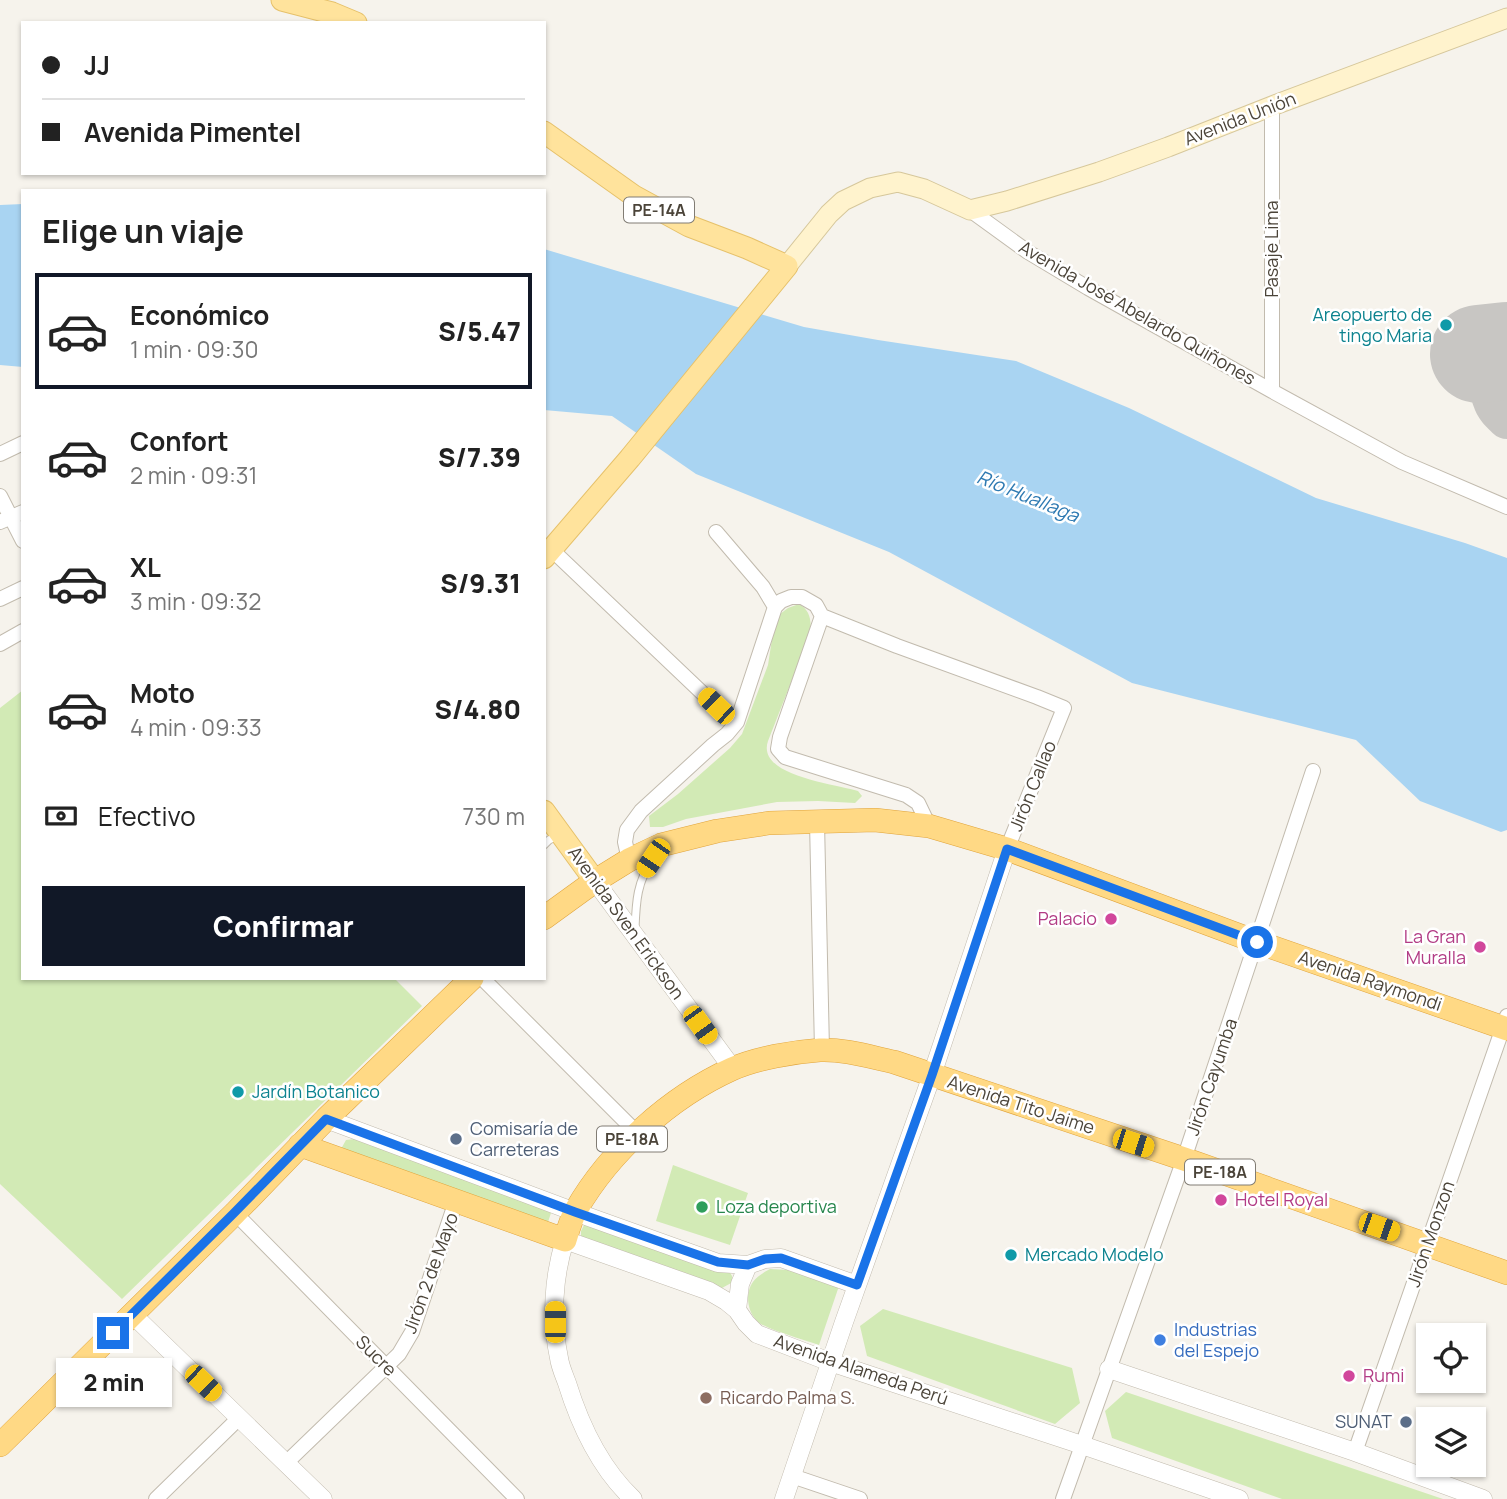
<!DOCTYPE html>
<html lang="es">
<head>
<meta charset="utf-8">
<style>
  :root { --surface:#fff; --page:#f2f2f2; --text:#222; --muted:#767676; --line:#e0e0e0; --accent:#111827 }
  body { margin:0; font-family:Manrope,sans-serif; background:var(--page); color:var(--text); height:100vh; display:flex; flex-direction:column; font-size:26px; white-space:nowrap }
  * { box-sizing:border-box; margin:0 }
  p { font-size:23px; color:var(--muted) }
  .icon { flex:none; width:38px; height:38px; fill:none; stroke:currentColor; stroke-width:2; stroke-linecap:round; stroke-linejoin:round }
  .map { position:relative; flex:1; overflow:hidden }
  .details { position:absolute; left:21px; top:189px; width:525px; height:791px; display:flex; flex-direction:column; background:var(--surface); border-radius:0px; box-shadow:0 2px 5px #0004 }
  .details>* { flex:none }
  .hud { position:absolute; left:21px; top:21px; width:525px; height:154px; border-radius:0px; box-shadow:0 2px 5px #0004; display:grid; align-content:center; height:154px; padding:0 21px; background:var(--surface) }
  .tools { position:absolute; left:1416px; top:1323px; display:grid; gap:14px }
  .tools a { display:grid; place-items:center; width:70px; height:70px; border-radius:0px; background:var(--surface); box-shadow:0 2px 5px #0004; font-size:35px }
  .end { position:absolute; width:32px; height:32px; margin:-16px; border:9px solid #1a73e8; background:#fff; box-shadow:0 0 0 4px #fff }
  .from { border-radius:50% }
  .bubble { position:absolute; height:49px; border-radius:0px; background:var(--surface); box-shadow:0 2px 5px #0004; font-size:23px; font-weight:800; line-height:49px; text-align:center }
  .car { position:absolute; width:21px; height:42px; margin:-21px -10px; border-radius:9px; box-shadow:0 0 5px 2px #0007; background:linear-gradient(#f5c518 24%,#345 0 40%,#f5c518 0 76%,#345 0 86%,#f5c518 0) }
  .hud b { display:flex; align-items:center; gap:24px; height:66px; font-size:26px }
  .hud b+b { border-top:2px solid var(--line) }
  .hud i { width:18px; height:18px; background:var(--text) }
  ul { padding:0; list-style:none }
  li { display:flex; align-items:center; gap:21px; height:116px; margin:0 14px 10px; padding:0 7px; border:4px solid transparent; border-radius:0px }
  li div { flex:1 }
  li b { display:block; font-size:26px }
  li em { font-style:normal; font-weight:800 }
  li.selected { border-color:var(--accent) }
  li>.icon { width:63px; height:63px; stroke-width:1.5 }
  h2 { padding:0 21px; font-size:32px; line-height:84px }
  .pay { display:flex; align-items:center; gap:18px; height:77px; padding:0 21px; font-size:26px }
  .pay p { margin-inline-start:auto }
  .button { display:flex; gap:14px; margin-top:auto; padding:14px 21px }
  .button a { flex:1; height:80px; border-radius:0px; background:var(--accent); color:#fff; font-size:28px; font-weight:800; line-height:80px; text-align:center }
  .map>svg:first-child { display:block }
</style>
</head>
<body>
<div class="map">
<svg width="1507" height="1499" viewBox="0 0 1507 1499">
  <rect width="100%" height="100%" fill="#f6f3ec"/>
  <path fill="#d2eab5" d="M799,604C810,610 812,621 810,634L768,741C756,776 836,784 858,791L862,796L855,803L818,801L777,802L686,819L663,827H650L649,816L678,794L730,748L742,734L768,665L774,626L780,614L788,608Z
    M23,690V978H394L422,1006L122,1299L0,1184V708Z
    M354,1139L545,1208L551,1213L548,1222L541,1223L341,1149L346,1140Z
    M673,1165L748,1193L730,1245L656,1221Z
    M591,1223L729,1271L732,1276L733,1282L722,1288L585,1240L581,1236V1231L584,1225Z
    M770,1269L788,1270L839,1286L819,1345C807,1341 766,1329 758,1322C751,1315 748,1307 748,1297C749,1282 757,1276 770,1269Z
    M883,1309L1072,1368L1080,1403L1055,1424L867,1356L860,1326Z
    M1126,1392L1443,1499H1282L1112,1438L1105,1411Z"/>
  <path fill="#a9d4f2" d="M23,204V367L0,365V205Z
    M544,249L804,327L878,340L1016,361L1129,408L1316,498L1465,543L1507,558V830L1501,832L1420,801L1356,740L1132,683L889,552L696,474L612,416L544,410Z"/>
  <g fill="none" stroke-linecap="round" stroke-linejoin="round">
    <path stroke="#c8c6c3" stroke-width="40" d="M1507,356C1494,365 1486,386 1493,401C1495,408 1502,414 1507,419"/>
    <path stroke="#c8c6c3" stroke-width="98" d="M1479,354L1507,351"/>
    <g stroke="#c2bbae" stroke-width="9">
      <path id="service" d="M544,845L549,840L557,836
        M635,929C636,901 637,882 653,858"/>
    </g>
    <g stroke="#c2bbae" stroke-width="16">
      <path id="minor" d="M970,210L1028,252L1088,288L1272,391L1402,462L1507,507
        M1272,391V106
        M0,454L23,443
        M0,496L23,541
        M0,522L23,512
        M716,532L763,587L775,607
        M552,550L716,706L737,722
        M0,599L23,588
        M822,616L897,646L1037,697L1064,708L1007,849
        M0,644L23,631
        M817,822L822,1050
        M629,860L625,842L627,830L641,811L713,745L727,734L737,722L775,607L781,601L791,597H802L816,605L822,616L780,737L778,749L785,757L906,795L918,803L929,826
        M482,978L637,1133
        M235,1213L517,1499
        M1355,1452L1507,1016
        M286,1463L399,1354L412,1332L456,1201
        M792,1476L860,1499
        M156,1499L239,1418
        M1063,1499L1184,1159L1313,771"/>
    </g>
    <g stroke="#c2bbae" stroke-width="19">
      <path id="tertiary" d="M595,881L733,1069
        M326,1119L575,1212L718,1263L748,1265L765,1259L781,1258L857,1285
        M737,1310L740,1284L748,1265
        M132,1314L323,1499
        M1109,1369L1355,1452L1483,1499
        M633,1499C600,1468 580,1425 567,1383C564,1375 560,1366 559,1358C551,1320 553,1277 565,1240L709,1291L726,1301L737,1310L746,1323L757,1334L830,1362L1082,1445L1239,1499
        M784,1499L844,1322L932,1075L1007,849"/>
    </g>
    <g stroke="#d6c79b" stroke-width="21">
      <path id="secondary" d="M787,266L829,214L843,201L870,188L898,182L924,189L970,210L1007,201L1099,172L1168,147L1272,106L1507,18"/>
    </g>
    <g stroke="#e6c16a" stroke-width="23">
      <path id="primary" d="M282,0L332,13L356,23
        M544,132L634,196L689,226L747,248L787,266L630,458L544,558
        M544,811L595,881"/>
    </g>
    <g stroke="#e0a43c" stroke-width="24">
      <path id="trunk" d="M544,918L595,881L629,860L661,845L717,831L769,823L875,820L929,826L1007,849L1257,942L1507,1029
        M300,1145L565,1240C568,1230 571,1219 576,1210C610,1151 670,1097 732,1069C757,1058 793,1052 820,1050C845,1049 870,1057 894,1062L1184,1159L1507,1273
        M0,1445L235,1213L326,1119L472,978"/>
    </g>
    <use href="#service" stroke="#fff" stroke-width="7"/>
    <use href="#minor" stroke="#fff" stroke-width="14"/>
    <use href="#tertiary" stroke="#fff" stroke-width="18"/>
    <use href="#secondary" stroke="#fff3cd" stroke-width="19"/>
    <use href="#primary" stroke="#ffe39c" stroke-width="21"/>
    <use href="#trunk" stroke="#ffd985" stroke-width="23"/>
  </g>
  <g fill="none" stroke-linecap="round" stroke-linejoin="round">
    <path stroke="#1a73e8" stroke-width="9" d="M113,1333L234,1213L326,1119L575,1212L718,1262L748,1265L765,1259L781,1258L857,1285L932,1075L1007,849L1257,942"/>
  </g>
  <g fill="#0f9aa8" stroke="#fff" stroke-width="2.5">
    <circle cx="1446" cy="325" r="7"/>
    <circle cx="238" cy="1092" r="7"/>
    <circle cx="1011" cy="1255" r="7"/>
  </g>
  <g fill="#d1479c" stroke="#fff" stroke-width="2.5">
    <circle cx="1111" cy="919" r="7"/>
    <circle cx="1480" cy="947" r="7"/>
    <circle cx="1221" cy="1200" r="7"/>
    <circle cx="1349" cy="1376" r="7"/>
  </g>
  <g fill="#5c6f8a" stroke="#fff" stroke-width="2.5">
    <circle cx="456" cy="1139" r="7"/>
    <circle cx="1406" cy="1422" r="7"/>
  </g>
  <circle fill="#2e9e5b" stroke="#fff" stroke-width="2.5" cx="702" cy="1207" r="7"/>
  <circle fill="#3f7fe0" stroke="#fff" stroke-width="2.5" cx="1160" cy="1340" r="7"/>
  <circle fill="#8d6e63" stroke="#fff" stroke-width="2.5" cx="706" cy="1398" r="7"/>
  <g text-anchor="middle" stroke-width="5" stroke-linejoin="round" paint-order="stroke">
    <g fill="#fff" stroke="#817c74" stroke-width="2">
      <rect x="624" y="197.5" width="70" height="25" rx="5"/>
      <rect x="597" y="1126.5" width="70" height="25" rx="5"/>
      <rect x="1185" y="1159.5" width="70" height="25" rx="5"/>
    </g>
    <g font-size="16" font-weight="bold" fill="#4b4439">
      <text x="659" y="216">PE-14A</text>
      <text x="632" y="1145">PE-18A</text>
      <text x="1220" y="1178">PE-18A</text>
    </g>
    <g font-size="18" fill="#4b4439" stroke="#fff">
      <text transform="translate(1240 119) rotate(-21)" y="6">Avenida Unión</text>
      <text transform="translate(1272 249) rotate(-90)" y="6">Pasaje Lima</text>
      <text transform="translate(1137 313) rotate(30)" y="6">Avenida José Abelardo Quiñones</text>
      <text transform="translate(1033 786) rotate(-68)" y="6">Jirón Callao</text>
      <text transform="translate(626 923) rotate(54)" y="6">Avenida Sven Erickson</text>
      <text transform="translate(1370 981) rotate(19)" y="6">Avenida Raymondi</text>
      <text transform="translate(1212 1077) rotate(-71)" y="6">Jirón Cayumba</text>
      <text transform="translate(1021 1105) rotate(18)" y="6">Avenida Tito Jaime</text>
      <text transform="translate(1431 1234) rotate(-71)" y="6">Jirón Monzon</text>
      <text transform="translate(431 1273) rotate(-70)" y="6">Jirón 2 de Mayo</text>
      <text transform="translate(376 1356) rotate(45)" y="6">Sucre</text>
      <text transform="translate(861 1370) rotate(19)" y="6">Avenida Alameda Perú</text>
    </g>
    <g font-size="18" fill="#0d838f" stroke="#fff" text-anchor="start">
      <text x="1432" y="321" text-anchor="end">Areopuerto de<tspan x="1432" dy="21">tingo Maria</tspan></text>
      <text x="252" y="1098">Jardín Botanico</text>
      <text x="1025" y="1261">Mercado Modelo</text>
    </g>
    <g font-size="18" fill="#b23c85" stroke="#fff" text-anchor="end">
      <text x="1097" y="925">Palacio</text>
      <text x="1466" y="943">La Gran<tspan x="1466" dy="21">Muralla</tspan></text>
      <text x="1235" y="1206" text-anchor="start">Hotel Royal</text>
      <text x="1363" y="1382" text-anchor="start">Rumi</text>
    </g>
    <g font-size="18" fill="#4e5e75" stroke="#fff" text-anchor="start">
      <text x="470" y="1135">Comisaría de<tspan x="470" dy="21">Carreteras</tspan></text>
      <text x="1392" y="1428" text-anchor="end">SUNAT</text>
    </g>
    <g font-size="18" fill="#27864d" stroke="#fff" text-anchor="start">
      <text x="716" y="1213">Loza deportiva</text>
    </g>
    <g font-size="18" fill="#366cbe" stroke="#fff" text-anchor="start">
      <text x="1174" y="1336">Industrias<tspan x="1174" dy="21">del Espejo</tspan></text>
    </g>
    <g font-size="18" fill="#785e54" stroke="#fff" text-anchor="start">
      <text x="720" y="1404">Ricardo Palma S.</text>
    </g>
    <g font-size="19" font-style="italic" fill="#2e7ab2" stroke="#fff">
      <text transform="translate(1028 496) rotate(22)" y="7">Río Huallaga</text>
    </g>
  </g>
</svg>
<div class="tools">
<a><svg class="icon" aria-label="locate" viewBox="0 0 24 24"><circle cx="12" cy="12" r="6"/><path d="M12 2v4M12 18v4M2 12h4M18 12h4"/></svg></a>
<a><svg class="icon" aria-label="layers" viewBox="0 0 24 24"><path d="M12 4l9 5-9 5-9-5zM3 14l9 5 9-5"/></svg></a>
</div>
<i class="end from" style="left:1257px;top:942px"></i>
<i class="end" style="left:113px;top:1333px"></i>
<div class="bubble" style="left:56px;top:1358px;width:116px">2 min</div>
<i class="car" style="left:716px;top:706px;rotate:314deg"></i>
<i class="car" style="left:653px;top:858px;rotate:214deg"></i>
<i class="car" style="left:700px;top:1025px;rotate:144deg"></i>
<i class="car" style="left:1133px;top:1143px;rotate:108deg"></i>
<i class="car" style="left:1379px;top:1227px;rotate:109deg"></i>
<i class="car" style="left:555px;top:1322px;rotate:0deg"></i>
<i class="car" style="left:203px;top:1383px;rotate:134deg"></i>
<div class="hud">
<b><i class="from"></i>JJ</b>
<b><i></i>Avenida Pimentel</b>
</div>
<section class="details">
<h2>Elige un viaje</h2>
<ul>
<li class="selected"><svg class="icon" aria-label="car" viewBox="0 0 24 24"><path d="M5 17H2v-5l4-1 3-4h7l3 4 3 1v5h-3M9 17h6M6 11h13"/><circle cx="7" cy="17" r="2"/><circle cx="17" cy="17" r="2"/></svg><div><b>Económico</b><p>1 min · 09:30</p></div><em>S/5.47</em></li>
<li><svg class="icon" aria-label="car" viewBox="0 0 24 24"><path d="M5 17H2v-5l4-1 3-4h7l3 4 3 1v5h-3M9 17h6M6 11h13"/><circle cx="7" cy="17" r="2"/><circle cx="17" cy="17" r="2"/></svg><div><b>Confort</b><p>2 min · 09:31</p></div><em>S/7.39</em></li>
<li><svg class="icon" aria-label="car" viewBox="0 0 24 24"><path d="M5 17H2v-5l4-1 3-4h7l3 4 3 1v5h-3M9 17h6M6 11h13"/><circle cx="7" cy="17" r="2"/><circle cx="17" cy="17" r="2"/></svg><div><b>XL</b><p>3 min · 09:32</p></div><em>S/9.31</em></li>
<li><svg class="icon" aria-label="car" viewBox="0 0 24 24"><path d="M5 17H2v-5l4-1 3-4h7l3 4 3 1v5h-3M9 17h6M6 11h13"/><circle cx="7" cy="17" r="2"/><circle cx="17" cy="17" r="2"/></svg><div><b>Moto</b><p>4 min · 09:33</p></div><em>S/4.80</em></li>
</ul>
<div class="pay"><svg class="icon" aria-label="cash" viewBox="0 0 24 24"><path d="M3 7h18v10H3z"/><circle cx="12" cy="12" r="2"/></svg>Efectivo<p>730 m</p></div>
<div class="button"><a>Confirmar</a></div>
</section>
</div>
</body>
</html>
